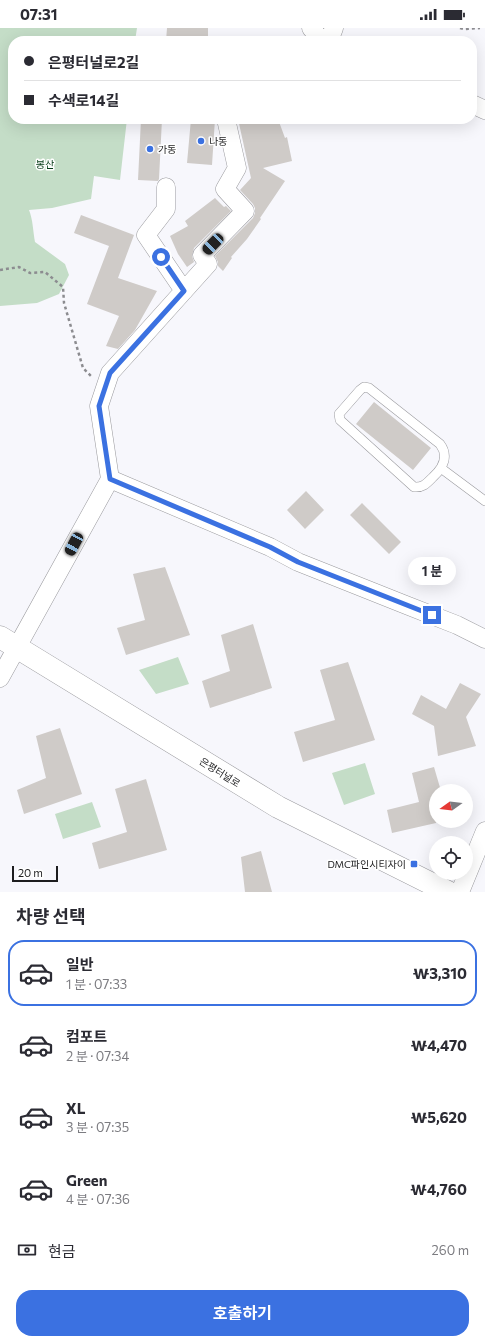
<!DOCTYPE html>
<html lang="ko">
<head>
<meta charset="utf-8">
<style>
  :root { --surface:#fff; --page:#f7f7f7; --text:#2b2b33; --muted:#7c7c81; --line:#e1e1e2; --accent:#3b71e1 }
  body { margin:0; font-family:Commissioner,"Noto Sans KR",sans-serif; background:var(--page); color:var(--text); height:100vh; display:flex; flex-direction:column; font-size:15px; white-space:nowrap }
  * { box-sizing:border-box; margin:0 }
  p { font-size:13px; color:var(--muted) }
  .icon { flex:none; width:22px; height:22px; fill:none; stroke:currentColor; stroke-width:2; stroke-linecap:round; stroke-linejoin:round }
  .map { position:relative; height:864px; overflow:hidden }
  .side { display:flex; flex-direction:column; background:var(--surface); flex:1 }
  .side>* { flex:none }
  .top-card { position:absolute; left:8px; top:8px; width:469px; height:88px; border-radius:16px; box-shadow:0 4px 16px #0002; display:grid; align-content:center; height:88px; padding:0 16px; background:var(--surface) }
  .needle { width:26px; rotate:255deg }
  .buttons { position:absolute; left:429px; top:756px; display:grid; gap:8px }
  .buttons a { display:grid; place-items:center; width:44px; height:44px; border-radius:50%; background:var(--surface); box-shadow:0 4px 16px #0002; font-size:20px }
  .scale { position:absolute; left:12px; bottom:10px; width:46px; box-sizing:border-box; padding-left:4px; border:2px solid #1d1d1f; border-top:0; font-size:11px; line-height:14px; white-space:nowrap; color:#1d1d1f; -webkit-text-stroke:3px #fff; paint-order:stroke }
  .end { position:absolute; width:18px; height:18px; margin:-9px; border:5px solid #3b71e1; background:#fff; box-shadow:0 0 0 2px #fff }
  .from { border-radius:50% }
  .bubble { position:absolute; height:28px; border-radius:14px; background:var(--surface); box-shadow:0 4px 16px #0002; font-size:13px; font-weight:700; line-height:28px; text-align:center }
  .car { position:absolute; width:12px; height:24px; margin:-12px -6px; border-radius:5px; box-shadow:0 0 3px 1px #0007; background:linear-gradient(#222 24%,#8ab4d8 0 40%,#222 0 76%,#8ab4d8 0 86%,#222 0) }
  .top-card b { display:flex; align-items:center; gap:14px; height:38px; font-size:15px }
  .top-card b+b { border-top:1px solid var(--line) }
  .top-card i { width:10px; height:10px; background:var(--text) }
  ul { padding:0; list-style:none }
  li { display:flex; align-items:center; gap:12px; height:66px; margin:0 8px 6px; padding:0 8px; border:2px solid transparent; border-radius:16px }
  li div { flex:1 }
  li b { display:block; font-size:15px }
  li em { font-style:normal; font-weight:700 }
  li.on { border-color:var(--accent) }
  li>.icon { width:36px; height:36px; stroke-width:1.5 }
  h2 { padding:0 16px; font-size:18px; line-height:48px }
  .pay { display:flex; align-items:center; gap:10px; height:44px; padding:0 16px; font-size:15px }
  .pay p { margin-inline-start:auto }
  .cta { display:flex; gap:8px; margin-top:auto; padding:8px 16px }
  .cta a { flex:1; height:46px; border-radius:16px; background:var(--accent); color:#fff; font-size:16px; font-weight:700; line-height:46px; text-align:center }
  .status { display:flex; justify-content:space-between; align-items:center; height:28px; padding:0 20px; background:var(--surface); direction:ltr }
  .status svg { height:11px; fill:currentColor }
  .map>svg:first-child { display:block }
</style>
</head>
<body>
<div class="status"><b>07:31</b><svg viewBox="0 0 49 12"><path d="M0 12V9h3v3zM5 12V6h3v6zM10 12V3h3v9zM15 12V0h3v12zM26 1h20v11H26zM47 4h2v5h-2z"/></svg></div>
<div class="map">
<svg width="485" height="864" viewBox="0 0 485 864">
  <rect width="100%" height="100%" fill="#f7f7fc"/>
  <path fill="#c4ddc7" d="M0,0H137L135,13H13V91H127L120,152L94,148L91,171L52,180L29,182C33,192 33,203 35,214L65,236L69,247L59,266L37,275L0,278Z
    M178,629L189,656L156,666L139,642Z
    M365,735L375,766L344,777L332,745Z
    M92,774L101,799L63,811L55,786Z"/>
  <path fill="#cfcbc8" d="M167,0H208V13H166Z
    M141,91H162L159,151L158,153L138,152Z
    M191,91H215L212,137L187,135Z
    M238,91H278L285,110L287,109L292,133L263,140L285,153L260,190L261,191L247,211L231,229L232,230L223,243L218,238V234L215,228L253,190L255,185V180L253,176L240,162L251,150Z
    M215,170L224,179L226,178L231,183L194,220L192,228L194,234L187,239L178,226L170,208L188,198L185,193Z
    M81,187L134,207L118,250L157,263L135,302L118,321L106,318L119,288L87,276L109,218L74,205Z
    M374,374L431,420L413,442L356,396Z
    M306,463L324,482L305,501L287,482Z
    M362,475L401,514L389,526L350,487Z
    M165,539L190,607L126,627L117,600L145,592L133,546Z
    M253,596L272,660L210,680L202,653L230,643L221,607Z
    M348,634L375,712L303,734L294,704L335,692L320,642Z
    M460,655L481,666L466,689L476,718L438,728L434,698L412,686L421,667L446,681Z
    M60,700L82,766L24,786L17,762L46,750L36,708Z
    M434,739L441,763H436V795L392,805L387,782L419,774L412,745Z
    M146,751L167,822L99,841L92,815L127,804L115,761Z
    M261,823L272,864H245L241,829Z"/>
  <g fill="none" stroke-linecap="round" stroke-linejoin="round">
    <g stroke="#9a9a9e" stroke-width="10">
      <path id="lane" d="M364,359L369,360L440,416C449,428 443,440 433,449C427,455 423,460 414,459L340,392L339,386L360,362Z
        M442,441L485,473"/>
    </g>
    <g stroke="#9a9a9e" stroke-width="19">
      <path id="street" d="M311,0L322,13
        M329,13L334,0
        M472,76L485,82
        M226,91L237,140L225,161L245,183L202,227L208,236L110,345L99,378L110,451L270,519L298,534L406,577L457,597L485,611
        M166,159V181L146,207L184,263
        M0,650L110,451
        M460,864L485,803"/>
    </g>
    <g stroke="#9a9a9e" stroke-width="23">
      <path id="secondary" d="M0,609L278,779L448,864"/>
    </g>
    <path stroke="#8c8c90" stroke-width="2.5" stroke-dasharray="3 3" stroke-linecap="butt" d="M460,0L464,1L480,0
      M0,242L19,239L30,245L45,244L63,259L64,275L83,340L92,349"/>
    <use href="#lane" stroke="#fff" stroke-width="9"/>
    <use href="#street" stroke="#fff" stroke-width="18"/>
    <use href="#secondary" stroke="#fff" stroke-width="22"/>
  </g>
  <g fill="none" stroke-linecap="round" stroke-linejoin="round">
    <path stroke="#3b71e1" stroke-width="5" d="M161,229L184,263L110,345L99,378L110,451L270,519L298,534L432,587"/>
  </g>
  <g fill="#3b71e1" stroke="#fff" stroke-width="1.5">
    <circle cx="201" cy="113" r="4"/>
    <circle cx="150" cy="121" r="4"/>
    <rect x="410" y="832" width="8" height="8" rx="2"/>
  </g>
  <g text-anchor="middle" stroke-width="3" stroke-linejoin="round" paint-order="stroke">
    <g font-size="10" fill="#1d1d1f" stroke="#fff" text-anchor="start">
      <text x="209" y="117">나동</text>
      <text x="158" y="125">가동</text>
      <text x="406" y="840" text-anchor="end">DMC파인시티자이</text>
    </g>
    <g font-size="10" fill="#023914" stroke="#fff">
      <text x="45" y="140">봉산</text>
    </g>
    <g font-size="10" fill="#1d1d1f" stroke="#fff">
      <text transform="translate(220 744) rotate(32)" y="4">은평터널로</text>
    </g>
  </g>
</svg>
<div class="buttons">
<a><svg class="needle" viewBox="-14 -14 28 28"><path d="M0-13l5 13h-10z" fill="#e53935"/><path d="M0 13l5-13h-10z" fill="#7c7c81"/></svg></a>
<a><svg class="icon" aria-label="locate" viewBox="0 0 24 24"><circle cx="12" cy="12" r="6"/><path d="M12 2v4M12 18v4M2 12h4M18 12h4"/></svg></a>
</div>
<div class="scale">20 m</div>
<i class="end from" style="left:161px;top:229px"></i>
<i class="end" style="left:432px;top:587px"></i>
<div class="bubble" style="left:408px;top:529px;width:48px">1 분</div>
<i class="car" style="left:213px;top:216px;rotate:224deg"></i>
<i class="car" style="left:74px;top:516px;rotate:208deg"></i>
<div class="top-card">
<b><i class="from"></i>은평터널로2길</b>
<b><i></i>수색로14길</b>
</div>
</div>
<section class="side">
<h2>차량 선택</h2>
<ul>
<li class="on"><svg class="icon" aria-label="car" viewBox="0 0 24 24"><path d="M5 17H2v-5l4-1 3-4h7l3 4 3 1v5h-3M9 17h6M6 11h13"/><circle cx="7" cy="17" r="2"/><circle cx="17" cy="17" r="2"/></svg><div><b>일반</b><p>1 분 · 07:33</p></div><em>₩3,310</em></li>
<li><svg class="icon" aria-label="car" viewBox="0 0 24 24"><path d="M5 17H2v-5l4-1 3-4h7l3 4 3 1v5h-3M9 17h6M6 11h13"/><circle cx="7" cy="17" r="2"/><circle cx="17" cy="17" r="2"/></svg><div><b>컴포트</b><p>2 분 · 07:34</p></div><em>₩4,470</em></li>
<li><svg class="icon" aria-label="car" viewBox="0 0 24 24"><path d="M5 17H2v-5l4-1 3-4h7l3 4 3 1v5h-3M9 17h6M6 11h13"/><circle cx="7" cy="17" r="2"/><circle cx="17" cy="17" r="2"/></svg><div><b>XL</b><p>3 분 · 07:35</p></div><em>₩5,620</em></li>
<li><svg class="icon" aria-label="car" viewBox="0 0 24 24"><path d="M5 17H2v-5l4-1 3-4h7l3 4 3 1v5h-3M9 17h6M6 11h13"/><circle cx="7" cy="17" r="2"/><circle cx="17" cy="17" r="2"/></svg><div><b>Green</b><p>4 분 · 07:36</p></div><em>₩4,760</em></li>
</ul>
<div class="pay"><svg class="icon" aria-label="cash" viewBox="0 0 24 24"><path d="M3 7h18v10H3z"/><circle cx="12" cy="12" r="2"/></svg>현금<p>260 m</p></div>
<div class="cta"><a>호출하기</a></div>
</section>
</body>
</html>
